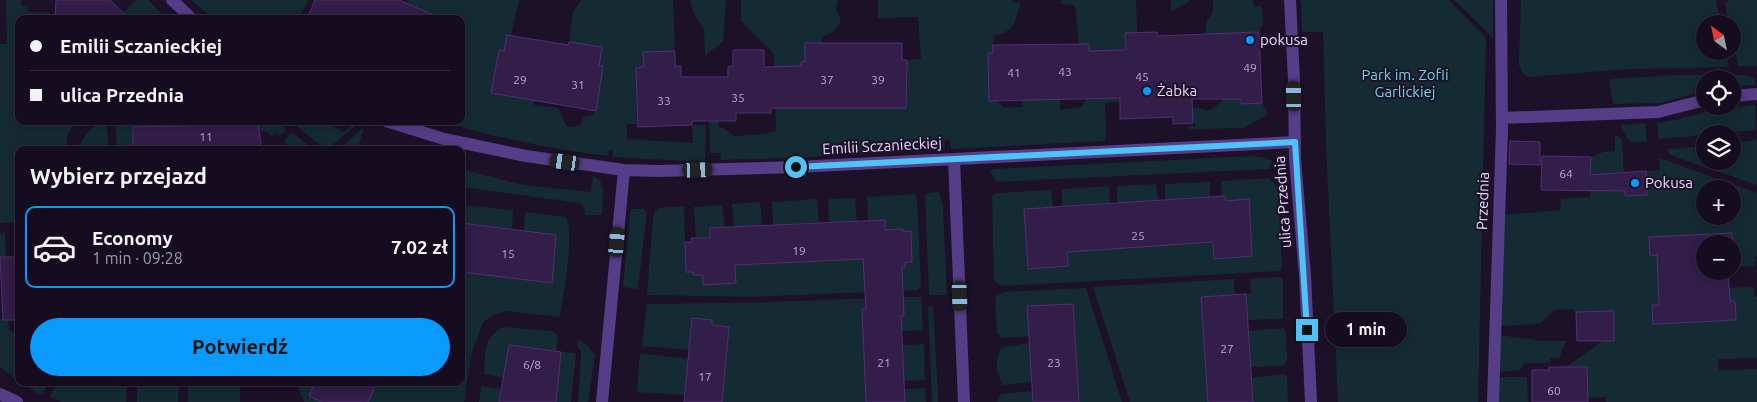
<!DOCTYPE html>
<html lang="pl">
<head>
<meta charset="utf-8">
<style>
  :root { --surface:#150d1f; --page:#221b2c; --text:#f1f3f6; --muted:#9d9ca4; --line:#342d3d; --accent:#099afb }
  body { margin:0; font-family:Ubuntu,sans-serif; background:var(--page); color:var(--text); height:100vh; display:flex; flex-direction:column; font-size:19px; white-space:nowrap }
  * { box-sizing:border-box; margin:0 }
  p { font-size:16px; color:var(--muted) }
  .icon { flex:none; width:28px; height:28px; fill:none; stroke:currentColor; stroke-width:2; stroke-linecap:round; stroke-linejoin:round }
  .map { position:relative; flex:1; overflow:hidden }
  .panel { position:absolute; left:15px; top:146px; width:450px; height:240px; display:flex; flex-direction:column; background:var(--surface); border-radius:10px; box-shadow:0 2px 12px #0003,0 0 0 1px var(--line) }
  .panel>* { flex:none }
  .guide { position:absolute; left:15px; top:15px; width:450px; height:110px; border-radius:10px; box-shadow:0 2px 12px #0003,0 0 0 1px var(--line); display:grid; align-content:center; height:110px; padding:0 15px; background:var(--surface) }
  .needle { width:32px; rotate:327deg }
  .tools { position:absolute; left:1696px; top:15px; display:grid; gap:10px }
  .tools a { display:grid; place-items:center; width:45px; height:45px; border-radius:50%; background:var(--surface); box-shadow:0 2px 12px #0003,0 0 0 1px var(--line); font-size:25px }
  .end { position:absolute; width:22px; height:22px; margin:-11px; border:6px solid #4fc3f7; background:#111; box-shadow:0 0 0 2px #111 }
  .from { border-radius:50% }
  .bubble { position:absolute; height:35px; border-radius:18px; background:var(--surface); box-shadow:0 2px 12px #0003,0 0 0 1px var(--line); font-size:16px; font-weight:700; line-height:35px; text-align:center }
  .car { position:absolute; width:15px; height:30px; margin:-15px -8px; border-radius:6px; box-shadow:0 0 4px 1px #0007; background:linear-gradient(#222 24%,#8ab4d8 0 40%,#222 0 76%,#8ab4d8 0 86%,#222 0) }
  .guide b { display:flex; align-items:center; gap:18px; height:48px; font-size:19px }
  .guide b+b { border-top:1px solid var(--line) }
  .guide i { width:12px; height:12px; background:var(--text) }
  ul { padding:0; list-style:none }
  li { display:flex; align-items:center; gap:15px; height:82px; margin:0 10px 8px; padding:0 5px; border:2px solid transparent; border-radius:10px }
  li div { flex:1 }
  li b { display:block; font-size:19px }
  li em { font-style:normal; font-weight:700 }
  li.selected { border-color:var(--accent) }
  li>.icon { width:45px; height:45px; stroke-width:1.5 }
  h2 { padding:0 15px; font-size:22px; line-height:60px }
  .cta { display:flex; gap:10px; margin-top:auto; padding:10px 15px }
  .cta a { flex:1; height:58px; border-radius:30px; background:var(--accent); color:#111; font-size:20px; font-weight:700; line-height:58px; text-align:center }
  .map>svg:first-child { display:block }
</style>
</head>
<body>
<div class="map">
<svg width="1757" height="402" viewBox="0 0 1757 402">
  <rect width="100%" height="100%" fill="#1c1129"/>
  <path fill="#142b33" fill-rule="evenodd" d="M6,0H21V6H27L28,12H48L55,18L19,19V121H76L67,135V150H19V222L0,223V44H7Z
    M136,0H148L164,16L160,19L118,18Z
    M191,0H309L301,13L302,19H214Z
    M408,0H519L511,35H507L504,51L499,50L491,93L534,101V105L558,108L567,127L578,126L581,123L583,117L595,114L603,67L599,66L602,47L570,42L569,39L573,12L581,0H673L675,51L643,52L644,67L636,68L637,124H627V139L693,143L692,125H706L705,162L612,157L613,151L609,150L608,156C550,149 495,137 439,121H461V19H417L421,9L407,3Z
    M690,0H726L723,42L705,55L704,30L693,12Z
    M741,0H838L836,8L841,21L834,32L822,37L823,44H805V62H801V108H906L907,60L921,59L918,17L878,18V0H1012L1013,3L1021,2C1015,21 1016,31 994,36L989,101H998L1003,108L1022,107L1023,100L1060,99V110L1082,107L1086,99L1094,98L1089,44L1079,45L1075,5L1061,4V0H1136L1137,33H1125L1126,50L1118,51L1120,102L1105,103L1106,134L1105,141L951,149L950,140L944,141L945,148L794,158L720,160L721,153H710L709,121H718L719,128H723L734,136L767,134L771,132L776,131L774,54L741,21Z
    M1171,0H1191L1171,12Z
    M1213,0H1253L1254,7L1262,6L1263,23L1259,32L1239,33L1241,104L1262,103L1268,114L1244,128L1187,129V127L1196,126L1193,120V108C1199,108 1199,108 1205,110C1211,112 1219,103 1223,100L1215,34H1205L1207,21L1213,12Z
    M1301,0H1449L1486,38L1478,402H1338L1326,144L1323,32H1302Z
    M1454,0H1493V38Z
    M1521,0H1716L1721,24H1705V51H1726L1729,67L1629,69L1529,77L1523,74L1519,65Z
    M1730,0H1757V66H1738L1733,40L1732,24H1729L1725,2Z
    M1678,75H1744L1754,78L1755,85L1733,86L1732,79H1705V91L1660,103L1613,104L1609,79Z
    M1755,105L1756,130L1705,134V135L1659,139L1657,123L1674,120L1717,109Z
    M106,121L109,148L78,150C82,138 93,123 106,121Z
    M115,121H171L172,126L133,127V147L117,148Z
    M176,121H214V125L177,126Z
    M221,121H277L283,126L285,130L279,136L276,133L272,136L266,131H259L221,125Z
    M290,121H322L344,132L357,121L355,126L329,148H324Z
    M1645,123L1647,142H1630L1620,125Z
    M364,127L357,150H337Z
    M290,134H294L314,150H294L284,141Z
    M1615,134L1622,140L1625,196L1647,195L1646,171L1660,170L1659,158L1757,193V257H1754L1755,266L1733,267L1732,233L1701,234L1650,255H1657L1659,305L1705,322L1736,320L1735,301L1729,302V288L1754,287L1755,297H1757V358L1718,359L1719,370L1757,369V402H1606V397L1588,398L1587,367H1566L1603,341L1613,311L1575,312L1574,309L1554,310L1541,323L1507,326L1500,325L1503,215L1560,210L1561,199L1590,197L1591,157L1603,152L1615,151ZM1705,189H1732V216H1705Z
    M1757,140V185L1670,155L1667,149L1705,146V161H1732L1733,143Z
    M1250,156L1261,157L1272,161L1269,169L996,182L990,171L994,169Z
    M461,169L523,185L591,192L593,176L600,180L603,190L602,215H585L584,208L580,203L461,187Z
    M1269,178L1278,187L1282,267L1279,271L1003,286L994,281L992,196L996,193L1051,190L1053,207L1024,209L1028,269L1068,266L1067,251L1213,242L1214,259L1252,256L1249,199L1226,201L1225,196H1222L1221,181Z
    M1210,182V197L1165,200V184Z
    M1156,184L1158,200L1117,203V186Z
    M1109,186L1110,203L1062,207V189Z
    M939,192L943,206L947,295H929L925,194Z
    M915,194L917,198L921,286L918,290L753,297L647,295L653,218L655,211L659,208L684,206L686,272H693L694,275H703V285L736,283L735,265L863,259L895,268L905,267V262H912L911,232H903V229L885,230L884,220H868L867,197Z
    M855,198L857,221L829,222L828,199Z
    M817,199L819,222L773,225L772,202Z
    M760,202L762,225L734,227L732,204Z
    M461,205L513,210L512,229L461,223Z
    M722,205L725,227L710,228V237L696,238L694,207Z
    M632,209H643L647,212L638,289L623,287L630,212Z
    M525,212L566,217C575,234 563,295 560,317L507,311L498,313L483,322L472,352L464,402H368L377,383L461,382V272L552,282L555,235L524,231Z
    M5,232L6,257H0V233Z
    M1280,277L1283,280V319L1248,320L1246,294L1251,293L1250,279Z
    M1234,279L1235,295L1201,297L1208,402H1130L1093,287Z
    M1086,288L1122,402H1079L1073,304L1028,307L1029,336L1002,338L997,333L995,296L1005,292Z
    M903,297H921L923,330L902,331L901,316H904Z
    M875,298L876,309L862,310L866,402H722L729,327L712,325V320L692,318L689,350L642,346L647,304L739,303Z
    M933,306L938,394V402H932L928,307Z
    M0,319H8L9,330L19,335V381L0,367Z
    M503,327L552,331L558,335L556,351L509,345L503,378L484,374C486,353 482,339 503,327Z
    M1284,328L1286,331L1287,360L1284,366L1251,367L1249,331Z
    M1499,335L1543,341H1566L1559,358H1551L1549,363H1525L1520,370L1498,372Z
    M578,340L587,345L595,355L588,402H578L581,351L577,347Z
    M1030,343L1032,382L1003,385C995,372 995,361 1001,347Z
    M924,344L925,380L904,381L902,345Z
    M561,352L576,353L571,402H556Z
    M640,353L688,359L685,395L637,392Z
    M1284,374L1287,377L1288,402H1253L1252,378Z
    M1499,377H1527L1528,402H1498Z
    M21,383H48L43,393L39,394Z
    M125,383V386H127L126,402H61L50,397L57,383Z
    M188,383H240V402H188Z
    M299,383H315L309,396L322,402H304L298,386Z
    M179,384L178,402H137V385Z
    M481,386L501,389L499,402H479Z
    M925,388L926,402H905L904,389Z
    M1033,391V402H997L1001,394Z"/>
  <path fill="#331d49" stroke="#522f75" d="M56,0H110L130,19H55Z
    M315,0H399L443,19H307Z
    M1157,32L1158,36L1259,32L1262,103L1241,104V99H1192L1193,123L1173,124V117L1120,119V98L989,101L988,53H993V45L1089,44V51L1126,50L1125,33Z
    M507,35L568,45L569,42L602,47L599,66H603L596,111L491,93L499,50L504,51Z
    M805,43H902V60H907L906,108H771V113H736V121H692V125L638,127L636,68L644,67L643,52L675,51V66H681V77H728V67L733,66V50H764V67L801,66V62H805Z
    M258,124L262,150H133V127Z
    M1510,141L1540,142V165L1509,164Z
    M1542,156L1591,157L1590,175L1646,171L1647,195L1625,196V191L1541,190Z
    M1225,196L1226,201L1249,199L1252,256L1214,259L1213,242L1067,252L1068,266L1028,269L1024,209Z
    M885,220V230L903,229V232L911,231L912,262H905V267H902L904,316H901L905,402H866L862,309H866L863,259L735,265L736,283L703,285V275H693V272H686L685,242H692L691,238H710V228Z
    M461,223L556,235L552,283L461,272Z
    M1732,233L1733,251L1732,244H1705V271H1728L1730,301H1735L1736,320L1653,324L1652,305H1659L1657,255L1650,256L1649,237Z
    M0,257H19V320H3Z
    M1246,294L1253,402H1208L1201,297Z
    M1073,304L1079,402H1033L1027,306Z
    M1614,311V341H1577L1576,312Z
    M692,318L712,320V325L729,327L722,402H684Z
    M509,345L561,352L556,402H499Z
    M1549,367H1587L1588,402H1532V370H1549Z
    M315,382H377L368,402H322L309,396Z"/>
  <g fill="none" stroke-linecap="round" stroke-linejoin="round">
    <path stroke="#563d87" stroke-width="12" d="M172,0L192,19
      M1290,0L1294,80L1295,160L1305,275L1311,402
      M1732,96L1757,94
      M1502,118L1658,112L1705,100
      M386,121L444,139L526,156L624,170L659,171L796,167L1295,142
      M954,159L964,402
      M0,394L17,402
      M602,402L624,170
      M1493,402L1502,129L1501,0"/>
  </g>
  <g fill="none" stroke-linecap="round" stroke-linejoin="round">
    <path stroke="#4fc3f7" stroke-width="6" d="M796,167L1295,142L1307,330"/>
  </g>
  <g fill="#099afb" stroke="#1c1129" stroke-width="2">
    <circle cx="1250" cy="40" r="5"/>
    <circle cx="1147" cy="91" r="5"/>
    <circle cx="1635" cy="183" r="5"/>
  </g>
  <g text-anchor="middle" stroke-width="4" stroke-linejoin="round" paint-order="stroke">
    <g font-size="12" fill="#bcaad1">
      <text x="1250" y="72">49</text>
      <text x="1065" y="76">43</text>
      <text x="1014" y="77">41</text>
      <text x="1142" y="81">45</text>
      <text x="520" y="84">29</text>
      <text x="827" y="84">37</text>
      <text x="878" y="84">39</text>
      <text x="578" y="89">31</text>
      <text x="738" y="102">35</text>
      <text x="664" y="105">33</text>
      <text x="206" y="141">11</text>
      <text x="1566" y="178">64</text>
      <text x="1138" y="240">25</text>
      <text x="799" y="255">19</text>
      <text x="508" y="258">15</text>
      <text x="1227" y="353">27</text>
      <text x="884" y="367">21</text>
      <text x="1054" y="367">23</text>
      <text x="532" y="369">6/8</text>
      <text x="705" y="381">17</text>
      <text x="1554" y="395">60</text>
    </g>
    <g font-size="15" fill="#e9d9fe" stroke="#1c1129" text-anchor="start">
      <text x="1260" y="45">pokusa</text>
      <text x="1157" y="96">Żabka</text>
      <text x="1645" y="188">Pokusa</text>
    </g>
    <g font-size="15" fill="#65d8df" stroke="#1c1129">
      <text x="1405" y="80">Park im. Zofii<tspan x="1405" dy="17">Garlickiej</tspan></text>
    </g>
    <g font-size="15" fill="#e9d9fe" stroke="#1c1129">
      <text transform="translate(882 146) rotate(-3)" y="5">Emilii Sczanieckiej</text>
      <text transform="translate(1483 201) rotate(-88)" y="5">Przednia</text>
      <text transform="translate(1283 202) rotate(-94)" y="5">ulica Przednia</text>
    </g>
  </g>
</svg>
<div class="tools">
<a><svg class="needle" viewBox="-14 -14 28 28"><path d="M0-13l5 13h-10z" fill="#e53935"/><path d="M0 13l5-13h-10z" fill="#9d9ca4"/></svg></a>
<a><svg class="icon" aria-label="locate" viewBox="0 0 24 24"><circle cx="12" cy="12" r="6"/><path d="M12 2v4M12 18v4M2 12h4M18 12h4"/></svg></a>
<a><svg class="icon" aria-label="layers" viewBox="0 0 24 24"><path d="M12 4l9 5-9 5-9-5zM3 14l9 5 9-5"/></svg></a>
<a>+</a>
<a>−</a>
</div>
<i class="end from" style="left:796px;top:167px"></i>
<i class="end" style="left:1307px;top:330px"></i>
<div class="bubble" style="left:1325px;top:312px;width:82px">1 min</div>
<i class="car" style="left:1294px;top:96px;rotate:359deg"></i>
<i class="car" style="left:565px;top:162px;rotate:278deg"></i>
<i class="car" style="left:698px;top:170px;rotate:88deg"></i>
<i class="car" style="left:617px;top:242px;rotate:5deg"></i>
<i class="car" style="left:960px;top:296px;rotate:178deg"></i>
<div class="guide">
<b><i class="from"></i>Emilii Sczanieckiej</b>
<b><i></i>ulica Przednia</b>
</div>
<section class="panel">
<h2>Wybierz przejazd</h2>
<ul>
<li class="selected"><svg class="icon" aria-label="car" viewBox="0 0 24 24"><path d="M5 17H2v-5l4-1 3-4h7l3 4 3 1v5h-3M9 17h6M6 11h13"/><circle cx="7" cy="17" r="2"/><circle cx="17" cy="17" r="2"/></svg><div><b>Economy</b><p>1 min · 09:28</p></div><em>7.02 zł</em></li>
</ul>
<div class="cta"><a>Potwierdź</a></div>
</section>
</div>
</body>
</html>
